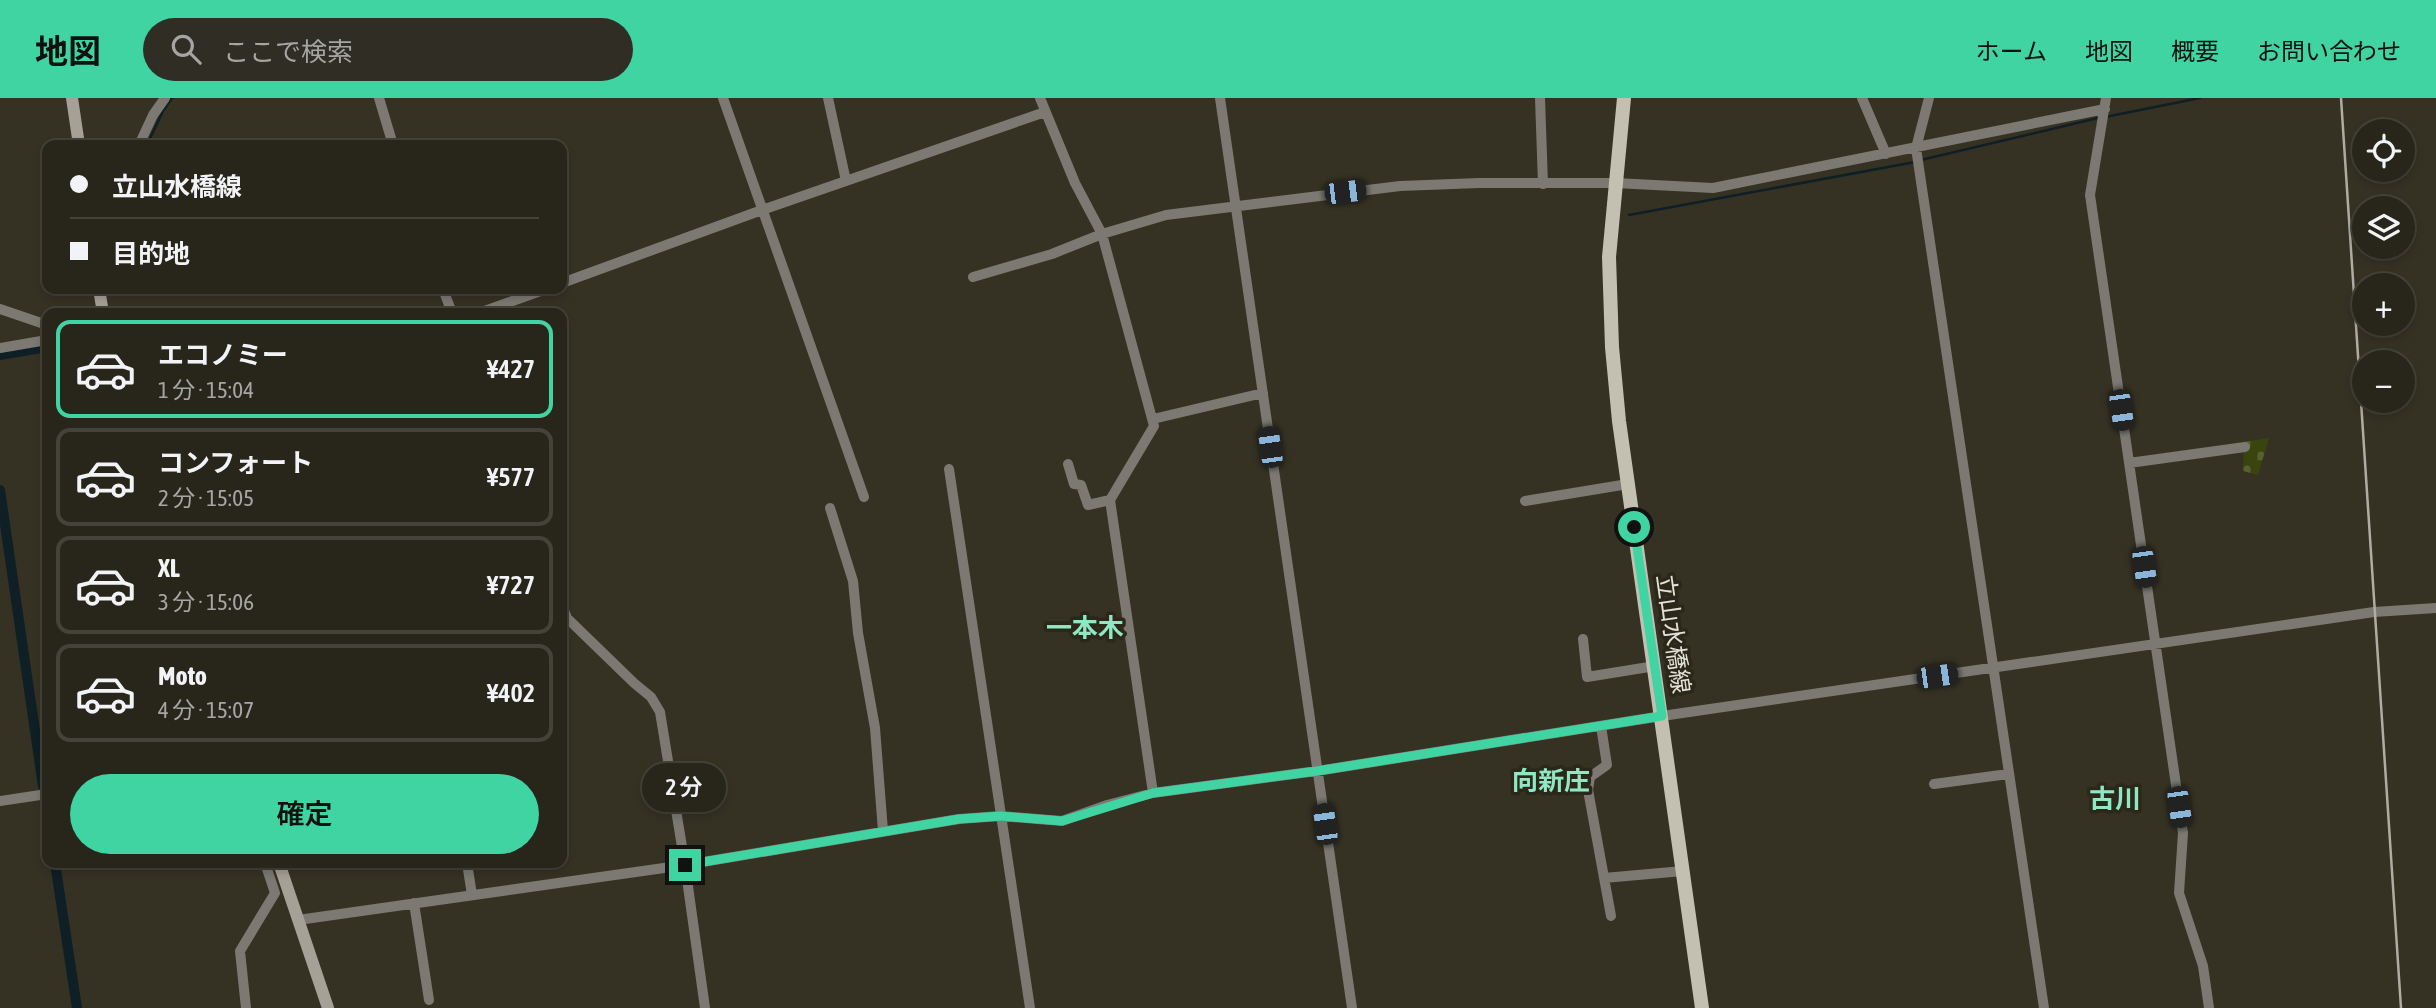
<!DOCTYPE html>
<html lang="ja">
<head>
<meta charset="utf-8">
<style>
  :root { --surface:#28261b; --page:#302e24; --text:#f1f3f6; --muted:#a5a5a3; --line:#44433a; --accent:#3fd4a2 }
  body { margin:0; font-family:"Asap Condensed","Noto Sans JP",sans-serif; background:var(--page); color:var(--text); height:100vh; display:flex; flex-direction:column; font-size:26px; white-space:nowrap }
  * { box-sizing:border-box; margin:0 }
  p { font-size:23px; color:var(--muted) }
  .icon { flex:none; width:38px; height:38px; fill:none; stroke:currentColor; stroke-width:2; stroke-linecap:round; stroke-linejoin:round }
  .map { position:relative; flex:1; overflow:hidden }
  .drawer { position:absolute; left:42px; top:210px; width:525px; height:560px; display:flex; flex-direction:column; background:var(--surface); border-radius:14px; box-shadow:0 4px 10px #0003,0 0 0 2px var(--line) }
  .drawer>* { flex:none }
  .guide { position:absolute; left:42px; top:42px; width:525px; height:154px; border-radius:14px; box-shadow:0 4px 10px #0003,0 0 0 2px var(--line); display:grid; align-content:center; height:154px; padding:0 28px; background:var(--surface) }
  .tools { position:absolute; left:2352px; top:21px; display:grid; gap:14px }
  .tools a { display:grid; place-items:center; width:63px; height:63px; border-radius:50%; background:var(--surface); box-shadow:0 4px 10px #0003,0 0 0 2px var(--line); font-size:35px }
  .end { position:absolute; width:32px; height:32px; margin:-16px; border:9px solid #3fd4a2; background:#111; box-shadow:0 0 0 4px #111 }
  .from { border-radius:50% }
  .bubble { position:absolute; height:49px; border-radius:24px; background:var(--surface); box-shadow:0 4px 10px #0003,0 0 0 2px var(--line); font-size:23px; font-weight:600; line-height:49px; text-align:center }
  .car { position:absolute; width:21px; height:42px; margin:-21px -10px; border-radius:9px; box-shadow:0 0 5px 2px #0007; background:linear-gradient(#222 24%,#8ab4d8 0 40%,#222 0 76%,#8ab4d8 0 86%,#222 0) }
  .guide b { display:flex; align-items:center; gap:24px; height:66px; font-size:26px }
  .guide b+b { border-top:2px solid var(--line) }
  .guide i { width:18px; height:18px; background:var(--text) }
  ul { padding:12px 0 0; list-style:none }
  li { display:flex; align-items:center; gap:21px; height:98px; margin:0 14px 10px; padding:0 14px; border:4px solid var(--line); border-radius:14px }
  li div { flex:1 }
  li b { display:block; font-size:26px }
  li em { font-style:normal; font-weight:600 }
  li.active { border-color:var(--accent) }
  li>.icon { width:63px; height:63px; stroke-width:1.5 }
  .button { display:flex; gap:14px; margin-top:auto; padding:14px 28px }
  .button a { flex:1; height:80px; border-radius:42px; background:var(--accent); color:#111; font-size:28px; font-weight:600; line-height:80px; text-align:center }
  header { display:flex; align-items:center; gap:42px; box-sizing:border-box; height:98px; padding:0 35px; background:var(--accent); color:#111 }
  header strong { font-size:33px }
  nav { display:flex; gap:38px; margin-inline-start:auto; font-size:24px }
  .search { width:490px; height:63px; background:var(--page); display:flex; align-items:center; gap:18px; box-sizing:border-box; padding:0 24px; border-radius:38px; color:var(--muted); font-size:26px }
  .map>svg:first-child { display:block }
</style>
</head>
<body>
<header>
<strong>地図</strong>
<div class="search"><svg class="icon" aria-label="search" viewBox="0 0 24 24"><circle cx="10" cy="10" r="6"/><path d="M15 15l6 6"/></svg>ここで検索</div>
<nav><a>ホーム</a><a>地図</a><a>概要</a><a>お問い合わせ</a></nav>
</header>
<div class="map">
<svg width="2436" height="910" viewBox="0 0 2436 910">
  <defs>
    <pattern id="cemetery-stones" width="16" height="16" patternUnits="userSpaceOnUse" patternTransform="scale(1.75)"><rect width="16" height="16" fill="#39450d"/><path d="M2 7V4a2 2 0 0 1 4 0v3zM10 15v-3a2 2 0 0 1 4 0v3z" fill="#566030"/></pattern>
  </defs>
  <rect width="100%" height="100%" fill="#353224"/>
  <path fill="url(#cemetery-stones)" d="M2269,340L2258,377L2243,373L2244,344Z"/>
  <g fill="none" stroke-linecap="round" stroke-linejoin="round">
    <path stroke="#0e1f25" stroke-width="2.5" d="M2105,19L2200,0
      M147,47L163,13L172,0
      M1921,62L2098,20
      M1629,117L1915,64"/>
    <path stroke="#0e1f25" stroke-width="10" d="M0,257L47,249
      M0,392L43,688
      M46,704L47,715
      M55,765L77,910"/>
    <path stroke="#7b7972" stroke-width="10" d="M379,0L393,47
      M723,0L864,399
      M828,0L846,83
      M1040,0L1075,85L1102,136L1154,328L1110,402L1153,695
      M1220,0L1352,910
      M1540,0L1543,86
      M1862,0L1886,56
      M1929,0L1916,50L2044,910
      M2106,0L2090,97L2183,735L2179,795L2203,868L2209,910
      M139,47L153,17L165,0
      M973,179L1052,156L1102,136L1166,117L1400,88L1479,85H1615L1713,90L2105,11
      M562,185L762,112L1045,14
      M443,191L452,215
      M0,211L47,227
      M479,215L546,191
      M0,250L47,242
      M1153,321L1263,295
      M2129,365L2245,349
      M1068,366L1074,386L1081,387L1088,407L1110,402
      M949,371L1030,910
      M1525,403L1628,386
      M830,410L853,483L858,535L875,630L883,733
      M562,508L567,520L634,585L651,599L660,614L685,767L705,910
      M1583,541L1587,579L1655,568
      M1601,628L1607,667L1590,679L1588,692L1611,818
      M1934,686L2008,676
      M0,703L47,696
      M467,765L472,797
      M1604,780L1683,773
      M414,805L429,902
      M298,822L685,767L959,721L1001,718L1062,723L1107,707L1153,695L1317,673L1662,618L2374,514L2436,510
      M246,910L240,853L275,795L265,765"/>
    <path stroke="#a5a196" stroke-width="12" d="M72,0L79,47
      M99,191L103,215
      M279,765L328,910"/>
    <path stroke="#c4c0b1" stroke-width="14" d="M1624,0L1609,159L1612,249L1619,323L1702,910"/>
    <path stroke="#afada3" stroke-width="2.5" d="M2341,0L2401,910"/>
  </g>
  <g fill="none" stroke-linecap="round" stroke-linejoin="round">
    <path stroke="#3fd4a2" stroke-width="9" d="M685,767L959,721L1001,718L1062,723L1153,695L1317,673L1662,618L1634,429"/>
  </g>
  <g text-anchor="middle" stroke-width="7" stroke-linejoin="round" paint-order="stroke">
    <g font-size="24" fill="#e3e2d9" stroke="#2b281a">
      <text transform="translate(1673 536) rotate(82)" y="8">立山水橋線</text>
    </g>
    <g font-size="26" font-weight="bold" fill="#8fe7c3" stroke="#2b281a">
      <text x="1085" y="539">一本木</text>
      <text x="1551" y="692">向新庄</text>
      <text x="2115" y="710">古川</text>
    </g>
  </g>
</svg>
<div class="tools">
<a><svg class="icon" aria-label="locate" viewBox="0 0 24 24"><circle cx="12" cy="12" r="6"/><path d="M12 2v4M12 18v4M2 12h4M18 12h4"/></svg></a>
<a><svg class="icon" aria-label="layers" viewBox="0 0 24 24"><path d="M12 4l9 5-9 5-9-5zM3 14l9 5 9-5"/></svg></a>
<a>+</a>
<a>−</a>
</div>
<i class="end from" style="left:1634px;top:429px"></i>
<i class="end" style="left:685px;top:767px"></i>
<div class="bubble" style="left:642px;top:665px;width:84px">2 分</div>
<i class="car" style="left:1345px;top:94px;rotate:83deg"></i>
<i class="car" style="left:2121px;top:312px;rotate:172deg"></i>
<i class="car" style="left:1270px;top:349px;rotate:352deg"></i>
<i class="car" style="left:2144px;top:469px;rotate:172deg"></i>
<i class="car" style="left:1937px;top:578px;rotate:82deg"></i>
<i class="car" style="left:2179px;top:709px;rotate:172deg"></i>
<i class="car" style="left:1325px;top:726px;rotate:352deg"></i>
<div class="guide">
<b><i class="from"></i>立山水橋線</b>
<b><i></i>目的地</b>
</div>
<section class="drawer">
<ul>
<li class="active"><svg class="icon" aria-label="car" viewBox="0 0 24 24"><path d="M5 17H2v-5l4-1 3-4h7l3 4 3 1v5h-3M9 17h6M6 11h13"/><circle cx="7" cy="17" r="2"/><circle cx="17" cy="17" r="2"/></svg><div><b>エコノミー</b><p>1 分 · 15:04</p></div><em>¥427</em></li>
<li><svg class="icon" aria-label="car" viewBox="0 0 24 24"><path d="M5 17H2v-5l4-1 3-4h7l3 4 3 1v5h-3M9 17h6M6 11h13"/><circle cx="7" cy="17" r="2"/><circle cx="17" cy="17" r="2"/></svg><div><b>コンフォート</b><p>2 分 · 15:05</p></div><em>¥577</em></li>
<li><svg class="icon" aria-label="car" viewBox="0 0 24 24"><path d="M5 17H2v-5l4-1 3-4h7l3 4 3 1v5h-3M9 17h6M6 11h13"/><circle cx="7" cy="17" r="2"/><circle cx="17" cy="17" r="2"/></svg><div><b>XL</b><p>3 分 · 15:06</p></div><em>¥727</em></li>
<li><svg class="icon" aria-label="car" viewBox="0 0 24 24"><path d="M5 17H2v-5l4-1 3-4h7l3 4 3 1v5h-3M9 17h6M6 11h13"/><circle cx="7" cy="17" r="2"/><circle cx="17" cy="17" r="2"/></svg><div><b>Moto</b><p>4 分 · 15:07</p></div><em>¥402</em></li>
</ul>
<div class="button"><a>確定</a></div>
</section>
</div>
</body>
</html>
